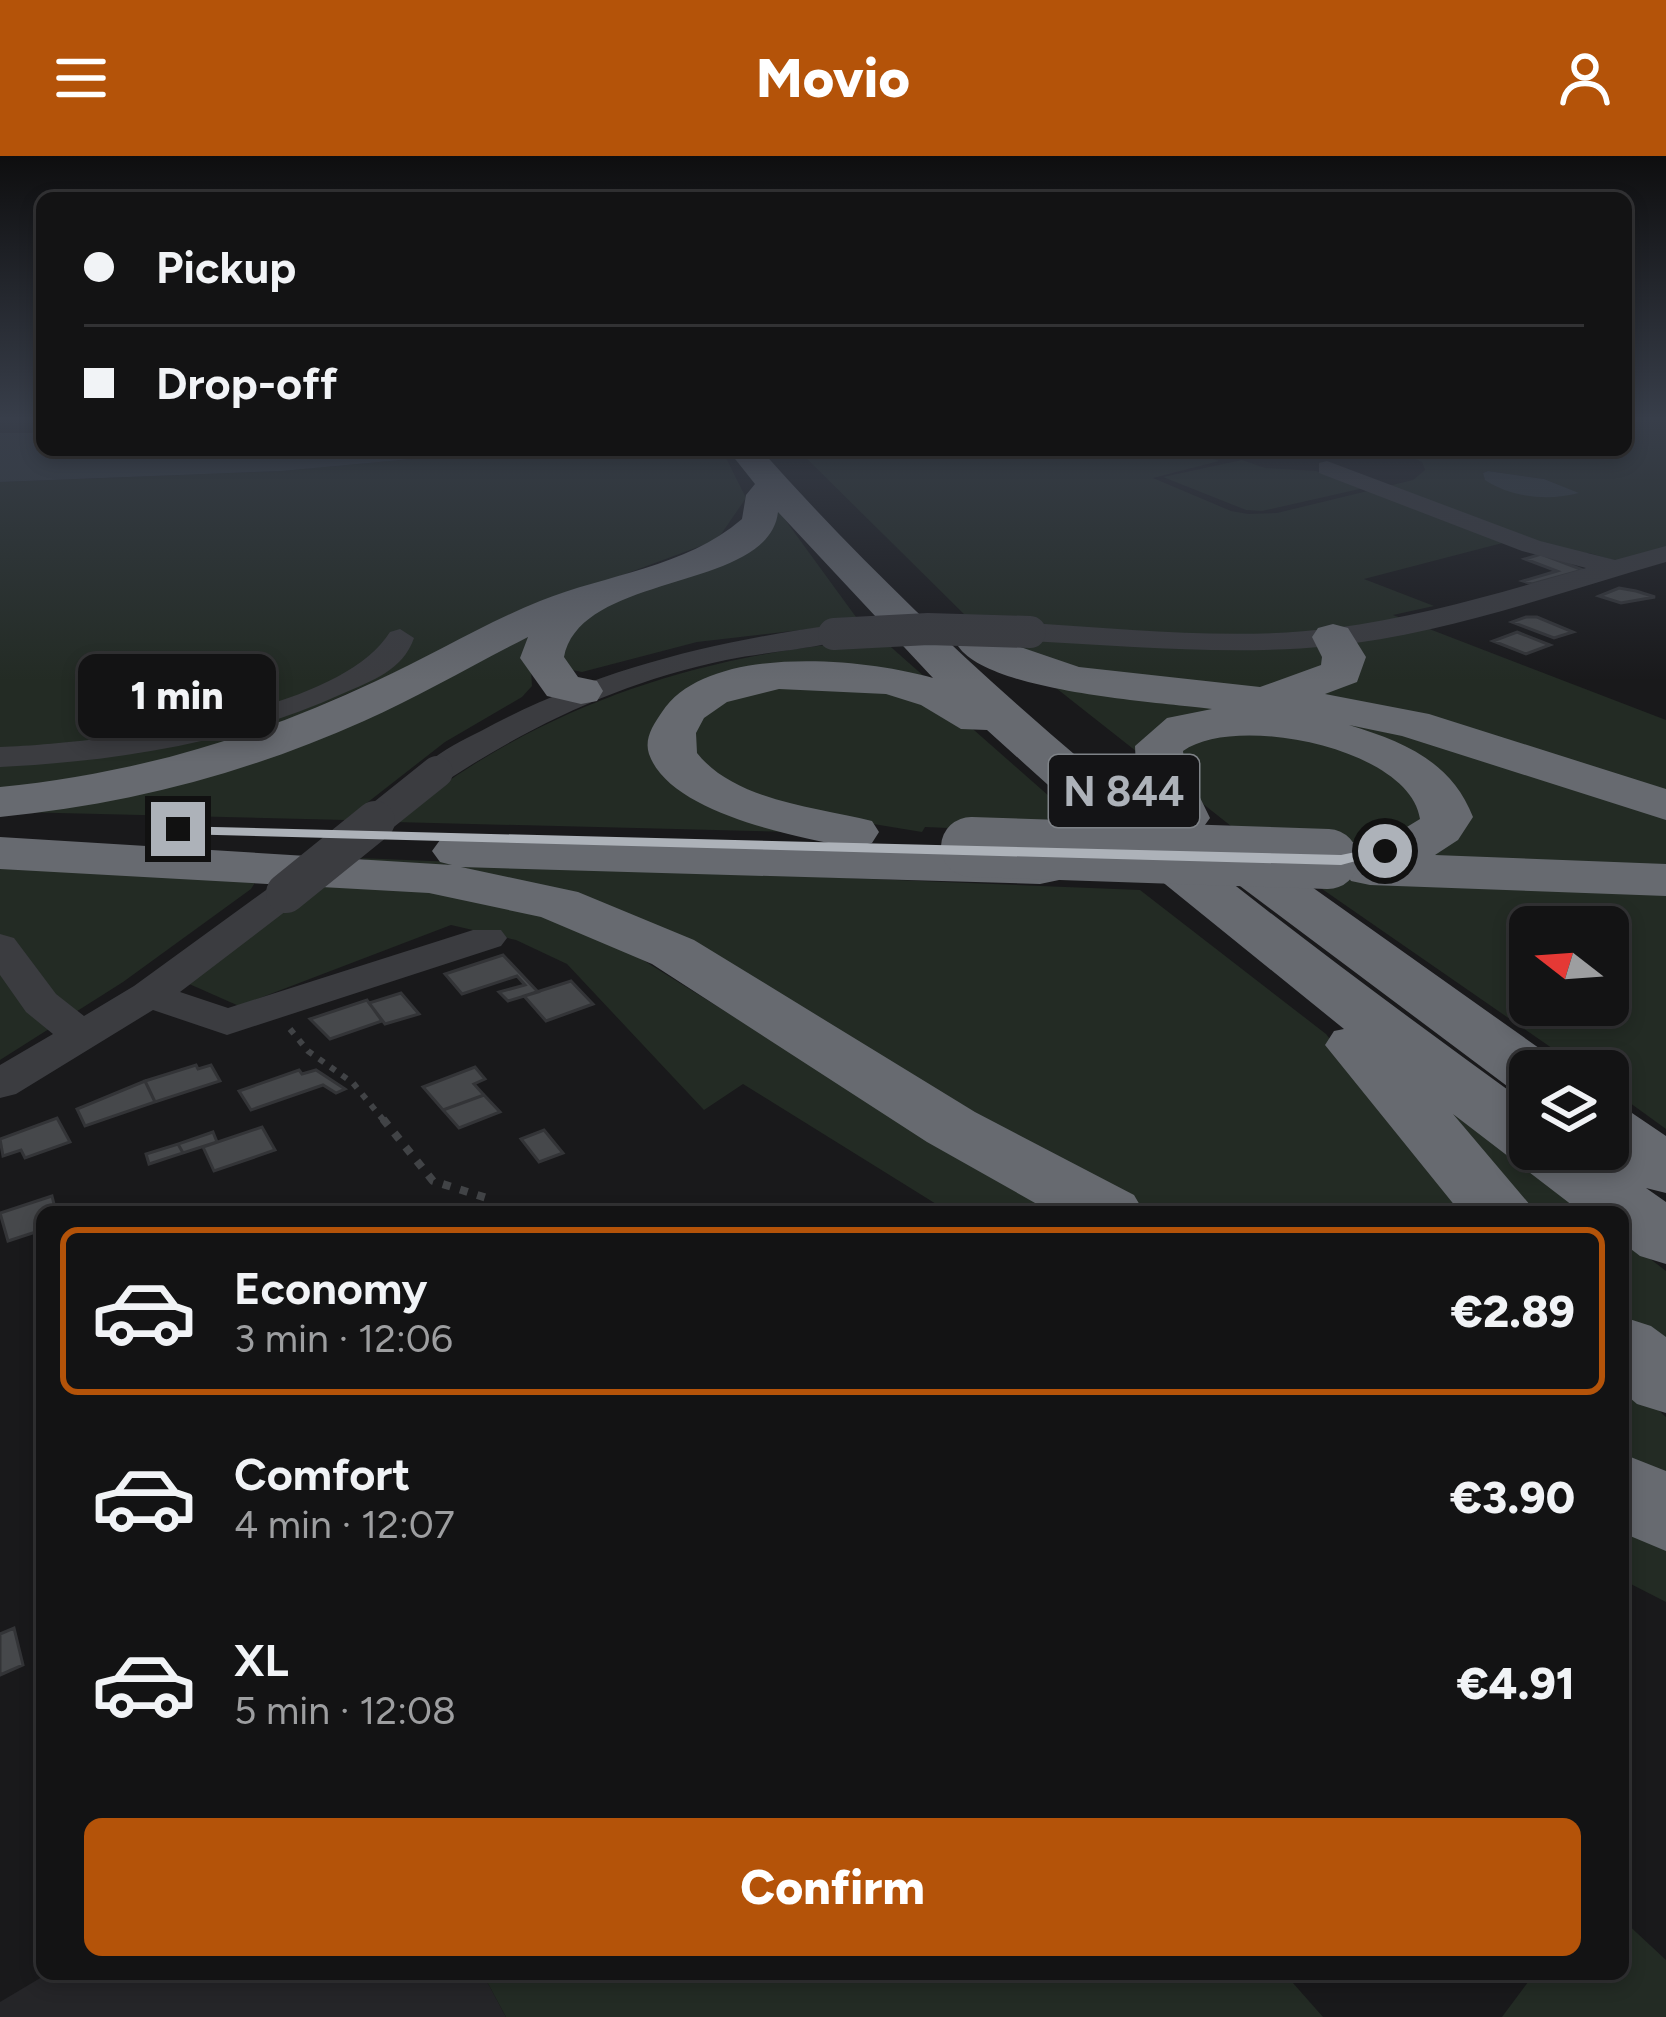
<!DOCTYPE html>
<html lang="en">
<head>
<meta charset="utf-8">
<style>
  :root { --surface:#131314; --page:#1c1c1d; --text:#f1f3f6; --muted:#9d9ea0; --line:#323234; --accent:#b45309 }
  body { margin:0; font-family:Figtree,sans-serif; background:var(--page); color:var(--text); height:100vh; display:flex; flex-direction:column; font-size:45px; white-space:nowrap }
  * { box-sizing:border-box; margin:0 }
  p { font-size:39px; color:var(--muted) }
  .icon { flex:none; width:66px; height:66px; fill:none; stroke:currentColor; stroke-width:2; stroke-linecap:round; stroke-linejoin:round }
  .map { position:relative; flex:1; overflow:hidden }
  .sheet { position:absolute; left:36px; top:1050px; width:1593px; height:774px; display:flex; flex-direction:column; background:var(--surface); border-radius:18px; box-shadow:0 6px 18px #0003,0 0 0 3px var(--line) }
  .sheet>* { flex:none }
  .hud { position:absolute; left:36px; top:36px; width:1596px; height:264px; border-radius:18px; box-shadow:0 6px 18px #0003,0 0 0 3px var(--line); display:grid; align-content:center; height:264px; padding:0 48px; background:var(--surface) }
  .needle { width:78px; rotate:287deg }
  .controls { position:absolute; left:1509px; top:750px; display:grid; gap:24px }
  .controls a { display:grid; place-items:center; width:120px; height:120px; border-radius:18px; background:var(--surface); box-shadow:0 6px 18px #0003,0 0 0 3px var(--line); font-size:60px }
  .end { position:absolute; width:54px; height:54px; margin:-27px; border:15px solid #adb2b9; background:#111; box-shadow:0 0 0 6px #111 }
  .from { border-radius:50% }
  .bubble { position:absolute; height:84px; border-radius:18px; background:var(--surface); box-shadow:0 6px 18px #0003,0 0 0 3px var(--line); font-size:39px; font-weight:800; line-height:84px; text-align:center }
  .hud b { display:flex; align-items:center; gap:42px; height:114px; font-size:45px }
  .hud b+b { border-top:3px solid var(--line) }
  .hud i { width:30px; height:30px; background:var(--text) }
  ul { padding:21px 0 0; list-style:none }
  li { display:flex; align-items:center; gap:36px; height:168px; margin:0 24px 18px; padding:0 24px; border:6px solid transparent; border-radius:18px }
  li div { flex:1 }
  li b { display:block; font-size:45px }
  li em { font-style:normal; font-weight:800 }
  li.selected { border-color:var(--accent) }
  li>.icon { width:108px; height:108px; stroke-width:1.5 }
  .button { display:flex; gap:24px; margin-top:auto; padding:24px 48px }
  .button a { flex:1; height:138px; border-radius:18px; background:var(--accent); color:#fff; font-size:48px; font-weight:800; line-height:138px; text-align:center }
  header { display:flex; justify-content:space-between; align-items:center; height:156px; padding:0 48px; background:var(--accent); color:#fff; font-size:54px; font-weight:800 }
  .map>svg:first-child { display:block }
</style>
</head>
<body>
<header><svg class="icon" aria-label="menu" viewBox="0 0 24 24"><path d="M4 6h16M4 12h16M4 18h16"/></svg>Movio<svg class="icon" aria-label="person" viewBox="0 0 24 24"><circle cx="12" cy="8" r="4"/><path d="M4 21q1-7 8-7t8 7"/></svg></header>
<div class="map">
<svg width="1666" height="1861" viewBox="0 0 1666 1861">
  <rect width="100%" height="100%" fill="#19191b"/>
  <path fill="#252528" d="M47,1818H483L506,1861H0V1846Z"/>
  <path fill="#232b24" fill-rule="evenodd" d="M1626,264H1666V393L1625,408L1589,397L1577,402L1514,384L1364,423L1434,450L1393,459L1666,564V973L1608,931V915H1585L1231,670L971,465L798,294H1207L1202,299L1219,305L1153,322L1231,355L1248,358L1277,357L1413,324L1425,314L1422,306L1398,294H1626ZM1488,315L1544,323L1578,337C1547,344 1513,341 1485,323L1483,317ZM1530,771H1608V849H1530Z
    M509,294H722L746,342L717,384L582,434L213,597L0,635V326L282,315Z
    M1242,304L1265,312L1316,315L1364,332L1262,355L1246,354L1163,321Z
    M778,354L856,461L844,469L697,486L582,516L562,512L565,472Z
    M539,468L530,498L532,530L522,541L445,586L345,664L16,656L108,639Z
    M883,484L935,530L713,531L661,602L795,676L394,666C533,551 703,495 883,484Z
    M845,523L949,552L1092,678L925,671L922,676L776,652L700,609L686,575C727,525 785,528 845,523Z
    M359,702L1140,734L1326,878L1467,1056H1153L827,873L665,774Z
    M0,708L260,719L251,733L123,826L0,904Z
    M327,722L507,747L614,786L879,951L1070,1056H949L743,928L704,954L567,808L516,784L451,769L239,850L187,827Z
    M1426,933L1588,1056H1514Z
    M1623,1082L1666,1115V1206L1623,1171Z
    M1623,1222L1666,1261V1337L1623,1313Z
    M1623,1361L1666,1386V1446L1623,1424Z
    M1623,1764L1666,1804V1861H1502L1534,1818H1623Z
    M483,1818H1285L1323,1861H506Z"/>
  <path fill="#323b40" d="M0,277H42V294H509L282,315L0,326Z
    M1488,315L1544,323L1579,337C1549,345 1512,342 1485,324L1483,317Z"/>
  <path fill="#46484b" stroke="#333437" stroke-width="3" d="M1541,398L1583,414L1532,428L1523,425L1557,415L1525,403Z
    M1619,432L1636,435L1655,441L1621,447L1599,440Z
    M1526,461H1537L1573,476L1554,482L1512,466Z
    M1517,476L1550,489L1526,498L1493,485Z
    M503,799L538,836L508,845L499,836L525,829L517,820L462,838L445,818Z
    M571,825L593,848L546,865L524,840Z
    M401,837L419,858L385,868L369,847Z
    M367,844L382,865L330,883L310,863Z
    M196,909L198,913L211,909L220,925L155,946L145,925Z
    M475,911L485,923L474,928L484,939L443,954L423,931Z
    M299,914L302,918L316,914L345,933L336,937L323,929L251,954L239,935Z
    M145,925L155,946L85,970L77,953Z
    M484,939L500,956L459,972L443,954Z
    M57,962L70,986L25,1002L21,994L3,1000L0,983Z
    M262,971L275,994L214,1015L203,991Z
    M544,974L563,997L539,1006L521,983Z
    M213,976L217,986L183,997L178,988Z
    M178,988L183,997L149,1008L146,998Z
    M52,1040L56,1056H42V1074L8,1085L0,1057Z
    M14,1472L23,1509L0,1519V1478Z"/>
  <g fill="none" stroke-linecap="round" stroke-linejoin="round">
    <path stroke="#414346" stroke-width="6" stroke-dasharray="6 8" stroke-linecap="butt" d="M290,873L308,895L353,927L385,966"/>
    <path stroke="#414346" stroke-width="8" stroke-dasharray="8 10" stroke-linecap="butt" d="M383,963L433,1025L493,1044"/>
    <path fill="#3b3c40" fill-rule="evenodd" d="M1327,305L1540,385L1615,404L1666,390V406C1558,437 1445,478 1331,490C1230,500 1130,490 1030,485L1016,476L1030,467C1131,473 1234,485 1335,472C1420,461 1503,436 1586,412L1522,395L1319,317V307Z
      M834,469L844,472L848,478L844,484C806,494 765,496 726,504C625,525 535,567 449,623L437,626L420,616C433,598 461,585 481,575C592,515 710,486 834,469Z
      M400,473L414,482C403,514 372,525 344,537C234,587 119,605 0,611V591C95,587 337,561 390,476Z
      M286,726L299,729L305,737L299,745L180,836L228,852L473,774H501L507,782L501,790L227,879L153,854L16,938L0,942V909L53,878L26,856L0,819V778L14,782L56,838L84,860L134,830L273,729Z"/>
    <path fill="#676a70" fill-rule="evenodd" d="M728,294H761C991,552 1252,748 1530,950V993H1590L1605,1003L1591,993H1608V950L1632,957L1666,980V1037L1646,1032L1666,1046V1108L1640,1100L1623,1087V1056H1581L1453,958L1536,1056H1460L1325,889L1334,875L1344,873L1097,673L987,574L961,573L921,549L886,538L779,533L727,546L704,562L696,577L697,597C735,645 816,651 872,665L879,676L872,687L858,690L1040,696L1059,700L1067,712L1059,724L1040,728L461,711L578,736L694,784L975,956L1134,1039L1144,1056H1051L927,986L652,808L541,761L429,737L0,713V681L452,709L440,706L432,695L440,684L459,679L844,690C792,680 669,656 649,598C644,583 653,569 662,556C707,487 864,502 933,522L778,356C769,436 581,415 564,501L578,521L597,525L603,535L597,545L581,548L547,540L520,502L528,481C473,509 420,540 364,565C248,617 126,649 0,661V631C132,618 256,582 376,525C431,500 483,468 540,445C607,418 685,412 742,363L746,339L755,328Z
      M1333,468L1348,472L1366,501L1357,526L1325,538L1429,558L1666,633V664L1402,580L1349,569C1404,586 1451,605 1473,661L1458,684L1435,699L1666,708V740L1370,729L1351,725L1347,719L1322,715L1314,704L1322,693L1397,677L1420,663C1410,592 1235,557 1183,595L1185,611L1210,662L1202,673L1184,678L1166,673L1136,611L1135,590L1167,562L1212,553C1157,546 989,536 958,490L964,481L979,477L1079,511L1260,531L1321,509L1322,501L1312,481L1318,472Z
      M1235,685L1254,690L1553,902L1562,915H1530V936L1507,930L1216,712L1208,701L1216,690Z
      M1623,1161L1651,1170L1666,1181V1257L1637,1248L1623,1236Z
      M1623,1298L1666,1315V1395L1623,1377Z"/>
    <path stroke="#3b3c40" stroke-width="32" d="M834,478L928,473L1030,476
      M372,668L437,616"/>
    <path stroke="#3b3c40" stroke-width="40" d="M286,737L375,665"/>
    <path stroke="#676a70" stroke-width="60" d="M971,691L1328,703"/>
  </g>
  <linearGradient id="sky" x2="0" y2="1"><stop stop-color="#0e0e0f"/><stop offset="0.5" stop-color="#383e4a"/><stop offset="1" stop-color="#383e4a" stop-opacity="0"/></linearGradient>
  <rect width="1666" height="525" fill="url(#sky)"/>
  <path fill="#adb2b9" d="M172,670L1341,699L1385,690L1393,695L1341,709L178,678L172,676Z"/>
  <g text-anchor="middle" stroke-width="9" stroke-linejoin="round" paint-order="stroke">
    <rect fill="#141416" stroke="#7f8388" stroke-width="3" x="1049" y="599" width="150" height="72" rx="9"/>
    <g font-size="42" font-weight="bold" fill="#adb2b9">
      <text x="1124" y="650">N 844</text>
    </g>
  </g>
</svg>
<div class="controls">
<a><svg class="needle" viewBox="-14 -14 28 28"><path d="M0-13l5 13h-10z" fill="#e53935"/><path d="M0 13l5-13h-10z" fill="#9d9ea0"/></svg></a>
<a><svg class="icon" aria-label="layers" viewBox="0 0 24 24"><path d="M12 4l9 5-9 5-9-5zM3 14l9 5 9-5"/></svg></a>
</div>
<i class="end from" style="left:1385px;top:695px"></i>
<i class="end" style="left:178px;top:673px"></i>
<div class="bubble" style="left:78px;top:498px;width:198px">1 min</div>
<div class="hud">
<b><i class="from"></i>Pickup</b>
<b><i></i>Drop-off</b>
</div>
<section class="sheet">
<ul>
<li class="selected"><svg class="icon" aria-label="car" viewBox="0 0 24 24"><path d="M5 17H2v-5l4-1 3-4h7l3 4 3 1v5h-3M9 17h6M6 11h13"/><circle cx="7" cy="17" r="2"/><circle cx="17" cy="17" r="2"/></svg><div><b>Economy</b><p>3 min · 12:06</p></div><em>€2.89</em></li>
<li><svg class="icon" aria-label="car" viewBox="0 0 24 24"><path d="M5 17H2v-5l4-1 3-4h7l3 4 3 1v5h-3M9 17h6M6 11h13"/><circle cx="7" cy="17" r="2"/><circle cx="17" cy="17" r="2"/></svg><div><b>Comfort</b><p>4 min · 12:07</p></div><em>€3.90</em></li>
<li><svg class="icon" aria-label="car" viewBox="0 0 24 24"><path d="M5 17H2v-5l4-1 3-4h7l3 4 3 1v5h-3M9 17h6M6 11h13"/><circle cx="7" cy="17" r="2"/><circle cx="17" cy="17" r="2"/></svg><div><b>XL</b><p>5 min · 12:08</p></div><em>€4.91</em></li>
</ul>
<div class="button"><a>Confirm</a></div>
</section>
</div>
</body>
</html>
